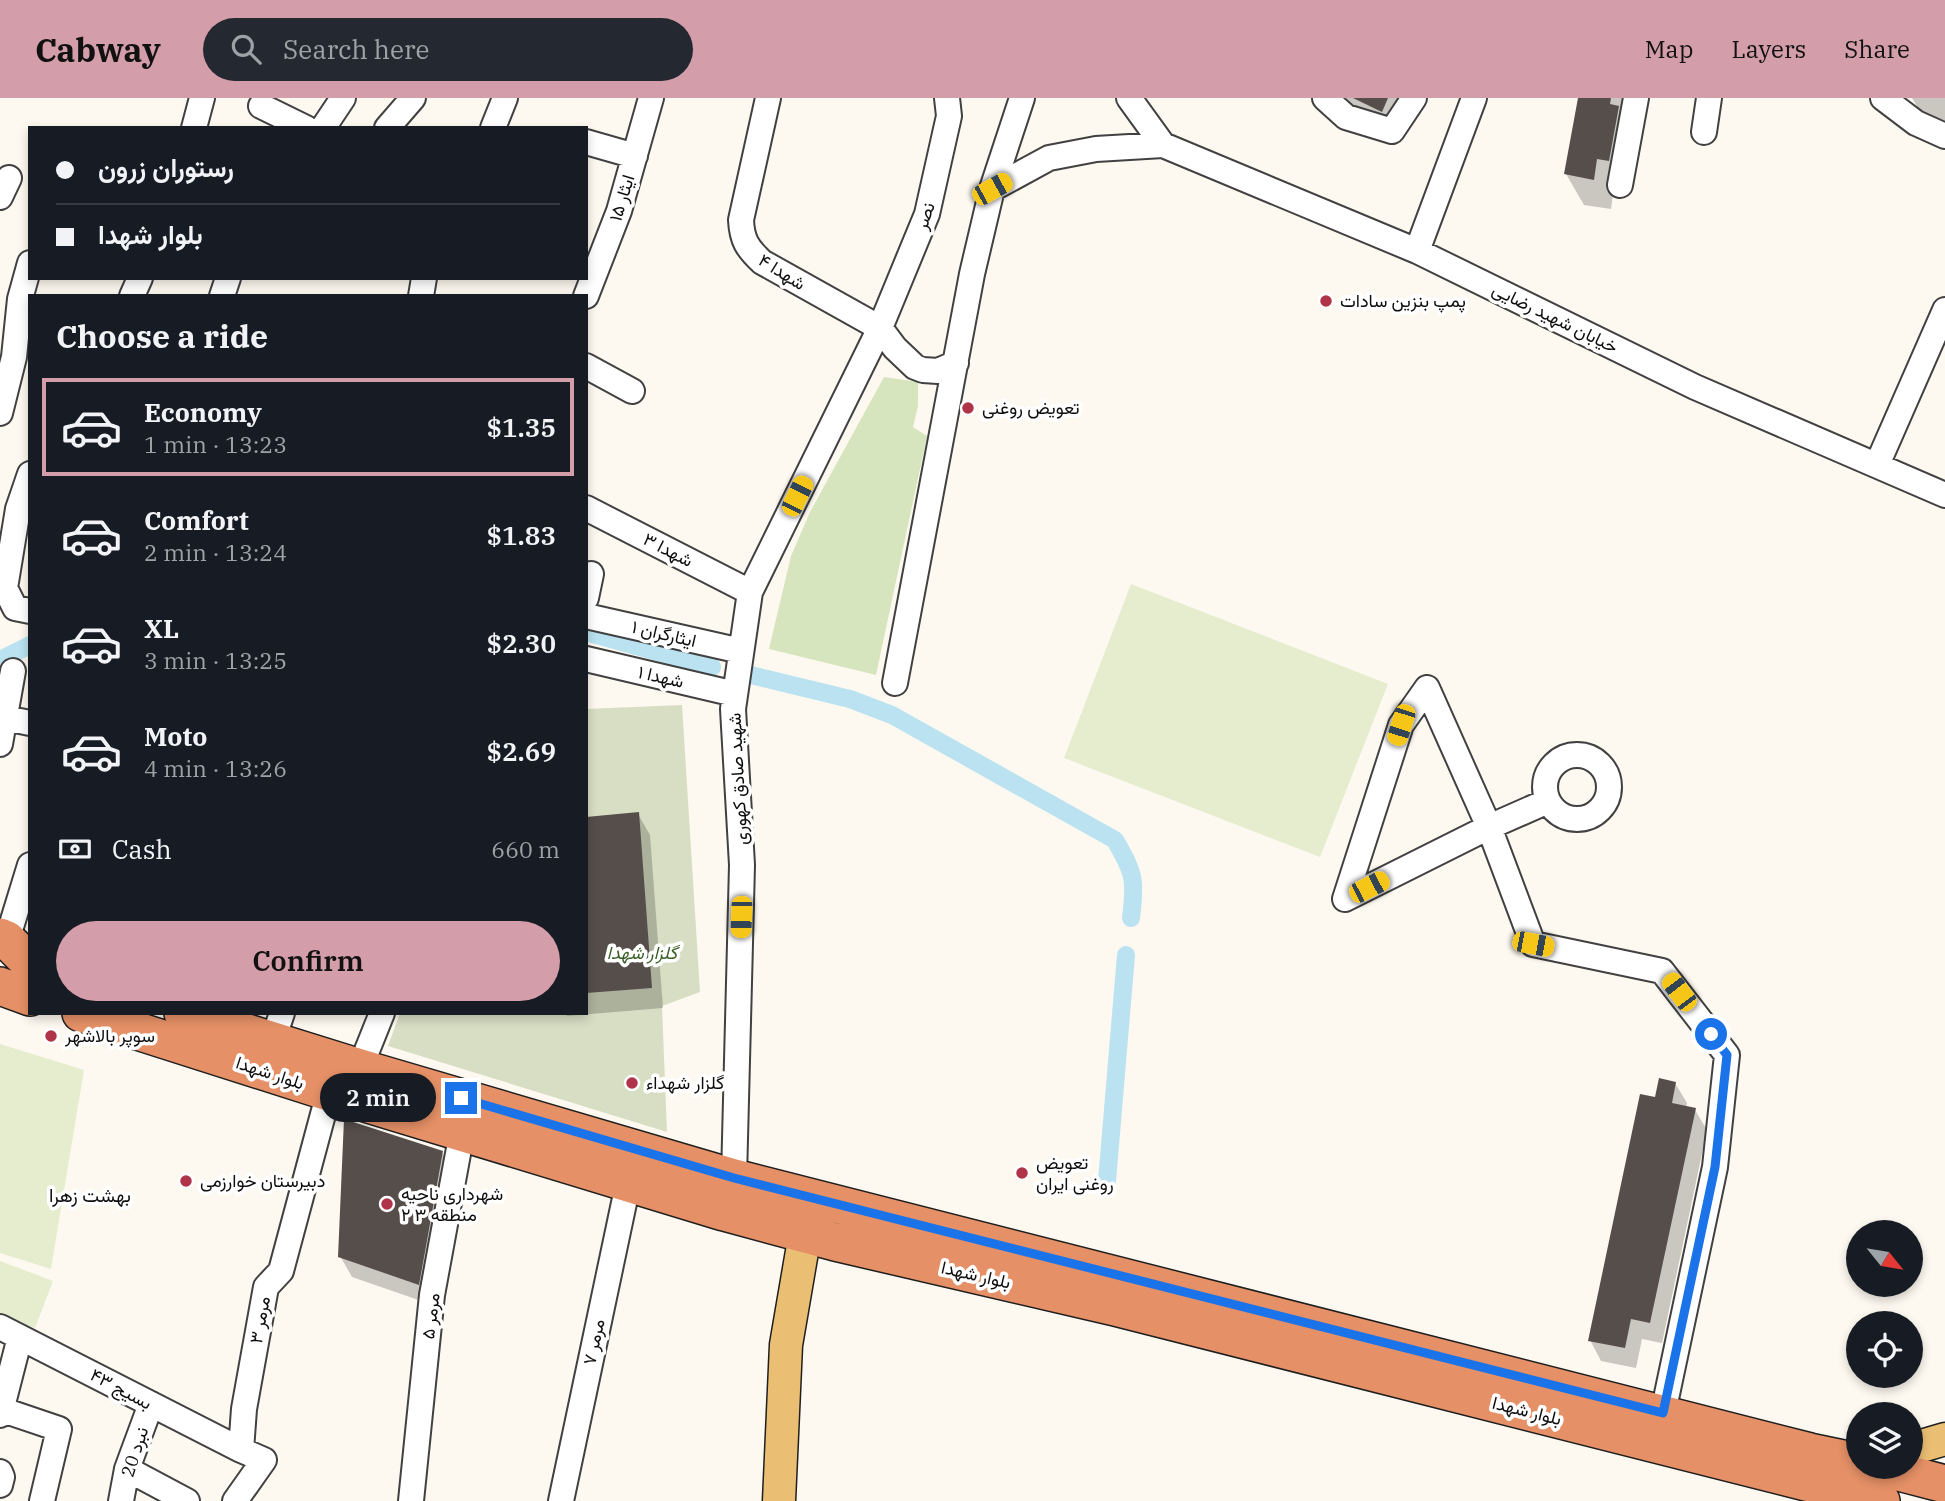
<!DOCTYPE html>
<html lang="en">
<head>
<meta charset="utf-8">
<style>
  :root { --surface:#171b24; --page:#242831; --text:#f1f3f6; --muted:#9ea1a6; --line:#363941; --accent:#d39da9 }
  body { margin:0; font-family:"IBM Plex Serif",Vazirmatn,serif; background:var(--page); color:var(--text); height:100vh; display:flex; flex-direction:column; font-size:26px; white-space:nowrap }
  * { box-sizing:border-box; margin:0 }
  p { font-size:23px; color:var(--muted) }
  .icon { flex:none; width:38px; height:38px; fill:none; stroke:currentColor; stroke-width:2; stroke-linecap:round; stroke-linejoin:round }
  .map { position:relative; flex:1; overflow:hidden }
  .panel { position:absolute; left:28px; top:196px; width:560px; height:721px; display:flex; flex-direction:column; background:var(--surface); border-radius:0px; box-shadow:0 4px 10px #0003 }
  .panel>* { flex:none }
  .banner { position:absolute; left:28px; top:28px; width:560px; height:154px; border-radius:0px; box-shadow:0 4px 10px #0003; display:grid; align-content:center; height:154px; padding:0 28px; background:var(--surface) }
  .needle { width:46px; rotate:120deg }
  .buttons { position:absolute; left:1846px; top:1122px; display:grid; gap:14px }
  .buttons a { display:grid; place-items:center; width:77px; height:77px; border-radius:50%; background:var(--surface); box-shadow:0 4px 10px #0003; font-size:35px }
  .end { position:absolute; width:32px; height:32px; margin:-16px; border:9px solid #1a73e8; background:#fff; box-shadow:0 0 0 4px #fff }
  .from { border-radius:50% }
  .bubble { position:absolute; height:49px; border-radius:24px; background:var(--surface); box-shadow:0 4px 10px #0003; font-size:23px; font-weight:600; line-height:49px; text-align:center }
  .car { position:absolute; width:21px; height:42px; margin:-21px -10px; border-radius:9px; box-shadow:0 0 5px 2px #0007; background:linear-gradient(#f5c518 24%,#345 0 40%,#f5c518 0 76%,#345 0 86%,#f5c518 0) }
  .banner b { display:flex; align-items:center; gap:24px; height:66px; font-size:26px }
  .banner b+b { border-top:2px solid var(--line) }
  .banner i { width:18px; height:18px; background:var(--text) }
  ul { padding:0; list-style:none }
  li { display:flex; align-items:center; gap:21px; height:98px; margin:0 14px 10px; padding:0 14px; border:4px solid transparent; border-radius:0px }
  li div { flex:1 }
  li b { display:block; font-size:26px }
  li em { font-style:normal; font-weight:600 }
  li.selected { border-color:var(--accent) }
  li>.icon { width:63px; height:63px; stroke-width:1.5 }
  h2 { padding:0 28px; font-size:32px; line-height:84px }
  .pay { display:flex; align-items:center; gap:18px; height:77px; padding:0 28px; font-size:26px }
  .pay p { margin-inline-start:auto }
  .action { display:flex; gap:14px; margin-top:auto; padding:14px 28px }
  .action a { flex:1; height:80px; border-radius:42px; background:var(--accent); color:#111; font-size:28px; font-weight:600; line-height:80px; text-align:center }
  header { display:flex; align-items:center; gap:42px; box-sizing:border-box; height:98px; padding:0 35px; background:var(--accent); color:#111 }
  header strong { font-size:33px }
  nav { display:flex; gap:38px; margin-inline-start:auto; font-size:24px }
  .search { width:490px; height:63px; background:var(--page); display:flex; align-items:center; gap:18px; box-sizing:border-box; padding:0 24px; border-radius:38px; color:var(--muted); font-size:26px }
  .map>svg:first-child { display:block }
</style>
</head>
<body>
<header>
<strong>Cabway</strong>
<div class="search"><svg class="icon" aria-label="search" viewBox="0 0 24 24"><circle cx="10" cy="10" r="6"/><path d="M15 15l6 6"/></svg>Search here</div>
<nav><a>Map</a><a>Layers</a><a>Share</a></nav>
</header>
<div class="map">
<svg width="1945" height="1403" viewBox="0 0 1945 1403">
  <rect width="100%" height="100%" fill="#fdf9f0"/>
  <path fill="#d6e5bd" d="M884,279L918,284V308L913,329L927,338L876,577L769,551L791,458L810,414Z"/>
  <path fill="#d8dec3" d="M682,607L700,894L662,908L667,1034L388,948L400,915H586V611Z"/>
  <path fill="#e6edce" d="M1131,486L1388,586L1320,759L1064,660Z
    M0,946L84,972L51,1171L0,1155Z
    M0,1163L53,1183L35,1230L0,1217Z"/>
  <path fill="#0003" d="M1346,0H1419L1399,44L1359,22Z
    M1581,0H1626L1611,111L1584,107L1566,76Z
    M1912,0H1945V29L1923,18Z
    M638,716L650,737L663,910L567,918L566,915H586V720Z
    M1675,985L1687,1005L1686,1010L1695,1012L1707,1032L1662,1245L1642,1241L1636,1270L1601,1263L1590,1242Z
    M442,1055L454,1075L430,1206L352,1179L340,1158Z"/>
  <g fill="none" stroke-linecap="round" stroke-linejoin="round">
    <path stroke="#bae2f0" stroke-width="18" d="M586,534L712,569
      M0,562L30,547
      M751,577L850,601L892,617L1115,742C1134,775 1136,781 1131,820
      M1107,1083L1126,857"/>
  </g>
  <path fill="#554e4b" d="M1353,0H1388L1382,14Z
    M1578,0H1611L1610,6L1619,8L1609,63L1597,61L1594,82L1564,76Z
    M639,714L652,890L586,895V719Z
    M1659,980L1676,984L1672,1005L1696,1010L1650,1225L1631,1221L1625,1250L1588,1243L1640,996L1655,999Z
    M344,1021L443,1053L419,1187L338,1159Z"/>
  <g fill="none" stroke-linecap="round" stroke-linejoin="round">
    <g stroke="#414141" stroke-width="28">
      <path id="minor" d="M768,0L741,122C742,142 747,150 762,164L880,230L895,250L915,269L923,272L938,273L956,265
        M1129,0L1163,47
        M1325,0L1346,19L1392,33L1414,0
        M1883,0L1916,25L1945,38
        M261,8L306,30
        M194,30L202,0
        M323,30L343,0
        M387,30L413,0
        M493,30L505,0
        M1704,34L1709,0
        M586,44L635,58
        M1620,87L1636,0
        M992,91L1049,60L1096,51L1163,47L1417,153L1695,289L1945,397
        M0,99L9,80
        M1417,153L1474,0
        M132,198L140,180
        M222,198L228,180
        M421,198L424,180
        M586,198L619,113L651,0
        M586,268L632,293
        M0,315L14,259L20,201L30,165
        M1877,367L1945,212
        M30,376L18,411L5,490L15,510L30,513
        M586,410L750,494
        M586,500L591,476
        M586,518L741,553
        M586,561L735,596
        M895,585L972,176L992,91L1022,0
        M1427,590L1489,729L1533,846L1662,873L1727,957L1715,1069L1663,1315
        M5,620L30,625
        M0,646L13,573
        M1545 689a32 32 0 1 1 64 0a32 32 0 1 1-64 0Z
        M1345,801L1401,627L1427,590
        M1345,801L1489,729L1548,703
        M7,842L30,767
        M273,942L282,915
        M360,970L382,915
        M734,1080L742,767L733,611L750,494L880,230L927,116L949,18L947,0
        M0,1229L241,1352
        M0,1311L59,1331L42,1403
        M0,1317L20,1239
        M127,1371L187,1403
        M0,1374L2,1379L0,1387
        M121,1403L127,1371L151,1306
        M235,1403L264,1362L241,1352L244,1311L266,1189L281,1173L329,994
        M411,1403L432,1197L462,1034
        M561,1403L628,1086"/>
    </g>
    <g stroke="#1f1f1f" stroke-width="35">
      <path id="major" d="M1911,1351L1945,1341
        M779,1403L786,1247L805,1136"/>
    </g>
    <g stroke="#1f1f1f" stroke-width="40">
      <path id="highway" d="M0,839L7,842L30,865
        M0,888L30,899
        M81,915L329,994L724,1114L835,1144L1115,1209L1881,1403
        M183,915L360,970L734,1080L1810,1354L1858,1364
        M1876,1368L1945,1386"/>
    </g>
    <use href="#minor" stroke="#fff" stroke-width="24"/>
    <use href="#major" stroke="#eabe73" stroke-width="32"/>
    <use href="#highway" stroke="#e59066" stroke-width="37"/>
  </g>
  <g fill="none" stroke-linecap="round" stroke-linejoin="round">
    <path stroke="#1a73e8" stroke-width="9" d="M461,1000L734,1080L1663,1315L1715,1069L1727,957L1711,936"/>
  </g>
  <g fill="#af344a" stroke="#fff" stroke-width="2.5">
    <circle cx="1326" cy="203" r="7"/>
    <circle cx="968" cy="310" r="7"/>
    <circle cx="51" cy="938" r="7"/>
    <circle cx="632" cy="985" r="7"/>
    <circle cx="1022" cy="1075" r="7"/>
    <circle cx="186" cy="1083" r="7"/>
    <circle cx="387" cy="1106" r="7"/>
  </g>
  <g text-anchor="middle" stroke-width="7" stroke-linejoin="round" paint-order="stroke">
    <g font-size="18" fill="#0e0e0e" stroke="#fff">
      <text transform="translate(622 100) rotate(-73)" y="6">ایثار ۱۵</text>
      <text transform="translate(925 118) rotate(-72)" y="6">نصر</text>
      <text transform="translate(782 174) rotate(32)" y="6">شهدا ۴</text>
      <text transform="translate(1555 220) rotate(26)" y="6">خیابان شهید رضایی</text>
      <text transform="translate(668 452) rotate(27)" y="6">شهدا ۳</text>
      <text transform="translate(664 536) rotate(13)" y="6">ایثارگران ۱</text>
      <text transform="translate(661 579) rotate(13)" y="6">شهدا ۱</text>
      <text transform="translate(738 681) rotate(-93)" y="6">شهید صادق کهوری</text>
      <text transform="translate(270 975) rotate(18)" y="6">بلوار شهدا</text>
      <text transform="translate(976 1177) rotate(13)" y="6">بلوار شهدا</text>
      <text transform="translate(431 1218) rotate(-83)" y="6">مرمر ۵</text>
      <text transform="translate(260 1222) rotate(-80)" y="6">مرمر ۳</text>
      <text transform="translate(594 1244) rotate(-78)" y="6">مرمر ۷</text>
      <text transform="translate(121 1291) rotate(28)" y="6">بسیج ۴۳</text>
      <text transform="translate(1527 1313) rotate(14)" y="6">بلوار شهدا</text>
      <text transform="translate(135 1354) rotate(-72)" y="6">نبرد 20</text>
    </g>
    <g font-size="18" fill="#0e0e0e" stroke="#fff" text-anchor="start">
      <text x="1340" y="209">پمپ بنزین سادات</text>
      <text x="982" y="316">تعویض روغنی</text>
      <text x="65" y="944">سوپر بالاشهر</text>
      <text x="646" y="991">گلزار شهداء</text>
      <text x="1036" y="1071">تعویض<tspan x="1036" dy="21">روغنی ایران</tspan></text>
      <text x="200" y="1089">دبیرستان خوارزمی</text>
      <text x="401" y="1102">شهرداری ناحیه<tspan x="401" dy="21">۲ منطقه ۳</tspan></text>
    </g>
    <g font-size="18" font-style="italic" fill="#385f25" stroke="#fff">
      <text x="642" y="861">گلزار شهدا</text>
    </g>
    <g font-size="19" fill="#0e0e0e" stroke="#fff">
      <text x="90" y="1104">بهشت زهرا</text>
    </g>
  </g>
</svg>
<div class="buttons">
<a><svg class="needle" viewBox="-14 -14 28 28"><path d="M0-13l5 13h-10z" fill="#e53935"/><path d="M0 13l5-13h-10z" fill="#9ea1a6"/></svg></a>
<a><svg class="icon" aria-label="locate" viewBox="0 0 24 24"><circle cx="12" cy="12" r="6"/><path d="M12 2v4M12 18v4M2 12h4M18 12h4"/></svg></a>
<a><svg class="icon" aria-label="layers" viewBox="0 0 24 24"><path d="M12 4l9 5-9 5-9-5zM3 14l9 5 9-5"/></svg></a>
</div>
<i class="end from" style="left:1711px;top:936px"></i>
<i class="end" style="left:461px;top:1000px"></i>
<div class="bubble" style="left:320px;top:975px;width:116px">2 min</div>
<i class="car" style="left:992px;top:91px;rotate:61deg"></i>
<i class="car" style="left:797px;top:398px;rotate:26deg"></i>
<i class="car" style="left:1401px;top:627px;rotate:198deg"></i>
<i class="car" style="left:1369px;top:789px;rotate:63deg"></i>
<i class="car" style="left:741px;top:819px;rotate:182deg"></i>
<i class="car" style="left:1533px;top:846px;rotate:101deg"></i>
<i class="car" style="left:1679px;top:894px;rotate:323deg"></i>
<div class="banner">
<b><i class="from"></i>رستوران زرون</b>
<b><i></i>بلوار شهدا</b>
</div>
<section class="panel">
<h2>Choose a ride</h2>
<ul>
<li class="selected"><svg class="icon" aria-label="car" viewBox="0 0 24 24"><path d="M5 17H2v-5l4-1 3-4h7l3 4 3 1v5h-3M9 17h6M6 11h13"/><circle cx="7" cy="17" r="2"/><circle cx="17" cy="17" r="2"/></svg><div><b>Economy</b><p>1 min · 13:23</p></div><em>$1.35</em></li>
<li><svg class="icon" aria-label="car" viewBox="0 0 24 24"><path d="M5 17H2v-5l4-1 3-4h7l3 4 3 1v5h-3M9 17h6M6 11h13"/><circle cx="7" cy="17" r="2"/><circle cx="17" cy="17" r="2"/></svg><div><b>Comfort</b><p>2 min · 13:24</p></div><em>$1.83</em></li>
<li><svg class="icon" aria-label="car" viewBox="0 0 24 24"><path d="M5 17H2v-5l4-1 3-4h7l3 4 3 1v5h-3M9 17h6M6 11h13"/><circle cx="7" cy="17" r="2"/><circle cx="17" cy="17" r="2"/></svg><div><b>XL</b><p>3 min · 13:25</p></div><em>$2.30</em></li>
<li><svg class="icon" aria-label="car" viewBox="0 0 24 24"><path d="M5 17H2v-5l4-1 3-4h7l3 4 3 1v5h-3M9 17h6M6 11h13"/><circle cx="7" cy="17" r="2"/><circle cx="17" cy="17" r="2"/></svg><div><b>Moto</b><p>4 min · 13:26</p></div><em>$2.69</em></li>
</ul>
<div class="pay"><svg class="icon" aria-label="cash" viewBox="0 0 24 24"><path d="M3 7h18v10H3z"/><circle cx="12" cy="12" r="2"/></svg>Cash<p>660 m</p></div>
<div class="action"><a>Confirm</a></div>
</section>
</div>
</body>
</html>
